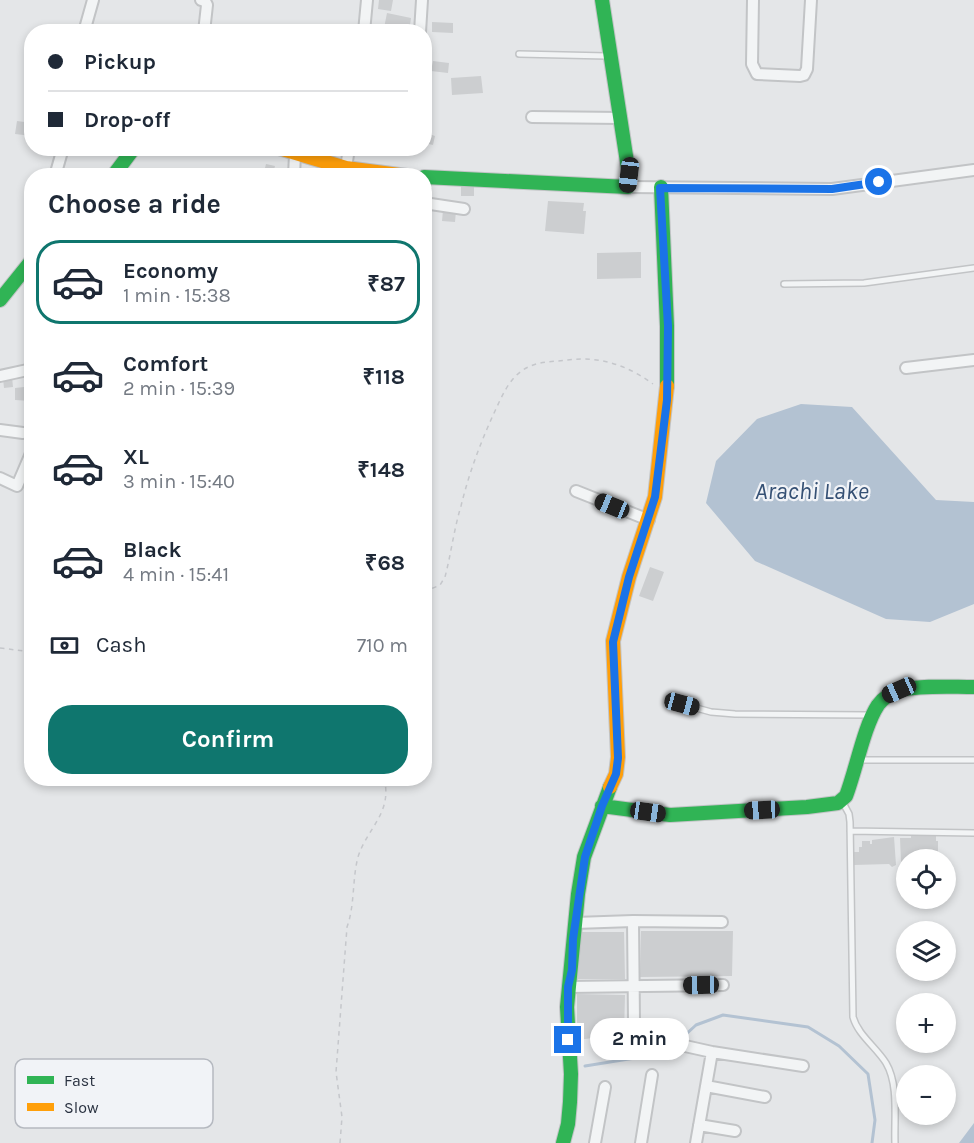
<!DOCTYPE html>
<html lang="en">
<head>
<meta charset="utf-8">
<style>
  :root { --surface:#fff; --page:#f6f6f7; --text:#1f2937; --muted:#747a83; --line:#e0e1e3; --accent:#0f766e }
  body { margin:0; font-family:Karla,sans-serif; background:var(--page); color:var(--text); height:100vh; display:flex; flex-direction:column; font-size:22px; white-space:nowrap }
  * { box-sizing:border-box; margin:0 }
  p { font-size:20px; color:var(--muted) }
  .icon { flex:none; width:33px; height:33px; fill:none; stroke:currentColor; stroke-width:2; stroke-linecap:round; stroke-linejoin:round }
  .map { position:relative; flex:1; overflow:hidden }
  .drawer { position:absolute; left:24px; top:168px; width:408px; height:618px; display:flex; flex-direction:column; background:var(--surface); border-radius:24px; box-shadow:0 3px 9px #0003 }
  .drawer>* { flex:none }
  .guide { position:absolute; left:24px; top:24px; width:408px; height:132px; border-radius:24px; box-shadow:0 3px 9px #0003; display:grid; align-content:center; height:132px; padding:0 24px; background:var(--surface) }
  .controls { position:absolute; left:896px; top:849px; display:grid; gap:12px }
  .controls a { display:grid; place-items:center; width:60px; height:60px; border-radius:50%; background:var(--surface); box-shadow:0 3px 9px #0003; font-size:30px }
  .end { position:absolute; width:27px; height:27px; margin:-14px; border:8px solid #1a73e8; background:#fff; box-shadow:0 0 0 3px #fff }
  .from { border-radius:50% }
  .bubble { position:absolute; height:42px; border-radius:21px; background:var(--surface); box-shadow:0 3px 9px #0003; font-size:20px; font-weight:700; line-height:42px; text-align:center }
  .car { position:absolute; width:18px; height:36px; margin:-18px -9px; border-radius:8px; box-shadow:0 0 4px 2px #0007; background:linear-gradient(#222 24%,#8ab4d8 0 40%,#222 0 76%,#8ab4d8 0 86%,#222 0) }
  .guide b { display:flex; align-items:center; gap:21px; height:57px; font-size:22px }
  .guide b+b { border-top:2px solid var(--line) }
  .guide i { width:15px; height:15px; background:var(--text) }
  ul { padding:0; list-style:none }
  li { display:flex; align-items:center; gap:18px; height:84px; margin:0 12px 9px; padding:0 12px; border:3px solid transparent; border-radius:24px }
  li div { flex:1 }
  li b { display:block; font-size:22px }
  li em { font-style:normal; font-weight:700 }
  li.active { border-color:var(--accent) }
  li>.icon { width:54px; height:54px; stroke-width:1.5 }
  h2 { padding:0 24px; font-size:27px; line-height:72px }
  .pay { display:flex; align-items:center; gap:15px; height:66px; padding:0 24px; font-size:22px }
  .pay p { margin-inline-start:auto }
  .cta { display:flex; gap:12px; margin-top:auto; padding:12px 24px }
  .cta a { flex:1; height:69px; border-radius:24px; background:var(--accent); color:#fff; font-size:24px; font-weight:700; line-height:69px; text-align:center }
  .map>svg:first-child { display:block }
</style>
</head>
<body>
<div class="map">
<svg width="974" height="1143" viewBox="0 0 974 1143">
  <rect width="100%" height="100%" fill="#e4e6e8"/>
  <path fill="#b3c2d2" d="M801,404L852,407L936,500L974,502V604L930,622L886,619L755,561L706,503L716,461L757,419Z
    M974,1123V1143H959Z"/>
  <g fill="none" stroke-linecap="round" stroke-linejoin="round">
    <path stroke="#b3c2d2" stroke-width="3" d="M585,1066L635,1058L670,1049L696,1025L723,1015L808,1027L839,1046L868,1074L875,1120L872,1143"/>
  </g>
  <path fill="#ccced0" d="M379,0H393L391,11L378,9Z
    M387,13L411,18L409,32L384,28Z
    M432,22L453,23V33L432,32Z
    M433,61L449,63L448,73L431,71Z
    M481,76L483,93L452,95L451,78Z
    M17,121L32,123V136L15,134Z
    M426,133L435,136L433,145L424,143Z
    M266,164L275,166L273,174L264,172Z
    M461,185H474V196H461Z
    M426,187L432,188L431,201L424,200Z
    M548,201L584,203L583,211H586L584,234L545,231Z
    M443,210L456,211L455,222L442,221Z
    M424,222L431,223L430,243H424Z
    M641,252V278L597,279V253Z
    M12,377L13,387L4,388L3,378Z
    M24,387L32,388L31,401L15,400V388Z
    M650,567L664,572L653,601L639,596Z
    M911,836H936V841H938V852L935,853V860H906V862H901L900,838H911Z
    M894,837L896,865L892,867L889,864L854,865V852H859V847H862V841H870V844H872V840Z
    M641,931H733L732,976L640,977Z
    M579,932H624L625,979H578Z
    M577,994L625,995L624,1034L577,1040Z"/>
  <g fill="none" stroke-linecap="round" stroke-linejoin="round">
    <g stroke="#c2c4c6" stroke-width="8">
      <path id="lane" d="M519,54L607,56
        M784,284L864,283L974,268
        M682,704L711,712L735,714L868,715
        M860,760H974
        M842,801L849,814L850,822L853,1017C858,1035 876,1047 886,1063C899,1085 894,1118 895,1143
        M850,831L974,833"/>
    </g>
    <g stroke="#c2c4c6" stroke-width="14">
      <path id="street" d="M201,0L205,1L207,5L204,32
        M753,0L752,64L757,74L800,76L804,75L807,69L811,0
        M84,32L93,0
        M364,32L367,0
        M420,32L422,0
        M532,117L621,118
        M346,168L349,148
        M55,176L63,148
        M294,176L295,154
        M628,187L832,189L974,170
        M424,203L464,209
        M906,368L974,360
        M0,376L32,369
        M0,430L23,433
        M0,478L17,486L32,451
        M576,491L649,520
        M633,921L634,1021
        M575,923L633,921L722,922
        M568,987L723,985
        M685,1046L712,1052L803,1066
        M706,1086L765,1097
        M699,1125L735,1131
        M595,1143L605,1087
        M641,1143L652,1075
        M696,1143L712,1052"/>
    </g>
    <g stroke="#c2c4c6" stroke-width="16">
      <path id="fast" d="M113,176L134,148
        M424,177L628,187L629,175L602,0
        M661,187L667,326V386
        M0,300L32,260
        M602,806L670,815L807,807L838,803L846,796C856,770 864,726 878,705C883,698 892,692 900,690C924,685 950,687 974,687
        M563,1143L568,1124L570,1102L571,1074L567,1007L578,894L584,857L610,787"/>
    </g>
    <g stroke="#c2c4c6" stroke-width="16">
      <path id="slow" d="M279,148L346,168L407,176
        M610,787L616,774L618,757L613,641L629,577L655,497L667,386"/>
    </g>
    <path stroke="#c5c7cb" stroke-width="1.5" stroke-dasharray="4.5 4.5" stroke-linecap="butt" d="M424,592L440,585L445,577C451,554 454,529 461,506C469,473 481,441 495,411C502,396 509,379 523,370C536,361 552,362 567,360C600,356 627,365 653,384
      M0,648L32,652
      M340,1143L342,1117L336,1072L347,927C355,905 352,880 358,857C367,828 393,813 384,778"/>
    <use href="#lane" stroke="#f2f4f5" stroke-width="5"/>
    <use href="#street" stroke="#f2f4f5" stroke-width="10"/>
    <use href="#fast" stroke="#30b455" stroke-width="14"/>
    <use href="#slow" stroke="#ff9f0a" stroke-width="14"/>
  </g>
  <g fill="none" stroke-linecap="round" stroke-linejoin="round">
    <path stroke="#1a73e8" stroke-width="8" d="M568,1040V987L572,970L573,939L585,857L602,806L616,774L618,758L613,642L629,577L655,497L667,400L668,326L660,188L832,189L879,182"/>
  </g>
  <g text-anchor="middle" stroke-width="4.5" stroke-linejoin="round" paint-order="stroke">
    <g font-size="24" font-style="italic" fill="#355074" stroke="#f1f3f7">
      <text x="812" y="499">Arachi Lake</text>
    </g>
  </g>
  <rect x="15" y="1059" width="198" height="69" rx="9" fill="#f1f3f7" stroke="#b5b9c0" stroke-width="1.5"/>
  <rect x="27" y="1076" width="27" height="8" fill="#30b455"/>
  <rect x="27" y="1103" width="27" height="8" fill="#ff9f0a"/>
  <g font-size="16" fill="#2a3241">
    <text x="64" y="1086">Fast</text>
    <text x="64" y="1113">Slow</text>
  </g>
</svg>
<div class="controls">
<a><svg class="icon" aria-label="locate" viewBox="0 0 24 24"><circle cx="12" cy="12" r="6"/><path d="M12 2v4M12 18v4M2 12h4M18 12h4"/></svg></a>
<a><svg class="icon" aria-label="layers" viewBox="0 0 24 24"><path d="M12 4l9 5-9 5-9-5zM3 14l9 5 9-5"/></svg></a>
<a>+</a>
<a>−</a>
</div>
<i class="end from" style="left:879px;top:182px"></i>
<i class="end" style="left:568px;top:1040px"></i>
<div class="bubble" style="left:590px;top:1018px;width:99px">2 min</div>
<i class="car" style="left:629px;top:175px;rotate:187deg"></i>
<i class="car" style="left:612px;top:506px;rotate:292deg"></i>
<i class="car" style="left:899px;top:690px;rotate:246deg"></i>
<i class="car" style="left:682px;top:704px;rotate:105deg"></i>
<i class="car" style="left:762px;top:810px;rotate:267deg"></i>
<i class="car" style="left:648px;top:812px;rotate:98deg"></i>
<i class="car" style="left:701px;top:985px;rotate:269deg"></i>
<div class="guide">
<b><i class="from"></i>Pickup</b>
<b><i></i>Drop-off</b>
</div>
<section class="drawer">
<h2>Choose a ride</h2>
<ul>
<li class="active"><svg class="icon" aria-label="car" viewBox="0 0 24 24"><path d="M5 17H2v-5l4-1 3-4h7l3 4 3 1v5h-3M9 17h6M6 11h13"/><circle cx="7" cy="17" r="2"/><circle cx="17" cy="17" r="2"/></svg><div><b>Economy</b><p>1 min · 15:38</p></div><em>₹87</em></li>
<li><svg class="icon" aria-label="car" viewBox="0 0 24 24"><path d="M5 17H2v-5l4-1 3-4h7l3 4 3 1v5h-3M9 17h6M6 11h13"/><circle cx="7" cy="17" r="2"/><circle cx="17" cy="17" r="2"/></svg><div><b>Comfort</b><p>2 min · 15:39</p></div><em>₹118</em></li>
<li><svg class="icon" aria-label="car" viewBox="0 0 24 24"><path d="M5 17H2v-5l4-1 3-4h7l3 4 3 1v5h-3M9 17h6M6 11h13"/><circle cx="7" cy="17" r="2"/><circle cx="17" cy="17" r="2"/></svg><div><b>XL</b><p>3 min · 15:40</p></div><em>₹148</em></li>
<li><svg class="icon" aria-label="car" viewBox="0 0 24 24"><path d="M5 17H2v-5l4-1 3-4h7l3 4 3 1v5h-3M9 17h6M6 11h13"/><circle cx="7" cy="17" r="2"/><circle cx="17" cy="17" r="2"/></svg><div><b>Black</b><p>4 min · 15:41</p></div><em>₹68</em></li>
</ul>
<div class="pay"><svg class="icon" aria-label="cash" viewBox="0 0 24 24"><path d="M3 7h18v10H3z"/><circle cx="12" cy="12" r="2"/></svg>Cash<p>710 m</p></div>
<div class="cta"><a>Confirm</a></div>
</section>
</div>
</body>
</html>
